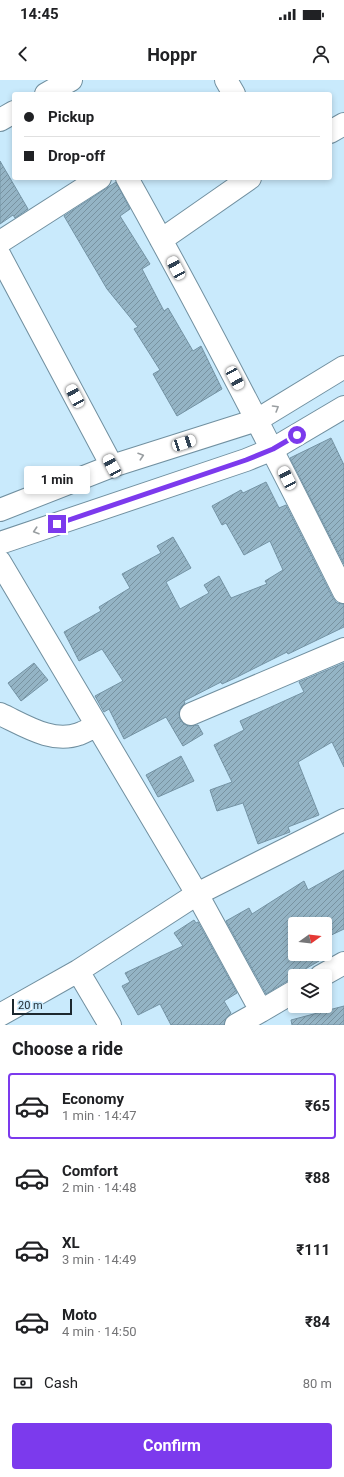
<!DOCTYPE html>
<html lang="en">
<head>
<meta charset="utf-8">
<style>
  :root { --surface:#fff; --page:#f6f6f6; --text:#202124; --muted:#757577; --line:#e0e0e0; --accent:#7c3aed }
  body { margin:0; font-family:Roboto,sans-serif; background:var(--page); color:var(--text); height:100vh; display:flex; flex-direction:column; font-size:15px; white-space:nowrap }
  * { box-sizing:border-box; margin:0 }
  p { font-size:13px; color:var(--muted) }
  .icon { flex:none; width:22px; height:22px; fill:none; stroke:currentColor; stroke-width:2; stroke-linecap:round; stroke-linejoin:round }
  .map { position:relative; height:945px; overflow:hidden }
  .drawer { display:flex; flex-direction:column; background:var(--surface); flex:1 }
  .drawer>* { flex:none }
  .banner { position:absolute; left:12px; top:12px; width:320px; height:88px; border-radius:4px; box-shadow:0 2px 6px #0003; display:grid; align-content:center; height:88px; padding:0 12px; background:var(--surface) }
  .needle { width:26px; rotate:75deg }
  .buttons { position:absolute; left:288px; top:837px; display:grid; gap:8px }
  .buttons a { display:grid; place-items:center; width:44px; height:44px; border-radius:4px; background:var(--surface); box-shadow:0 2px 6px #0003; font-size:20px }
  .scale { position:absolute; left:12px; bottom:10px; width:60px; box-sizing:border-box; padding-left:4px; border:2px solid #1c282f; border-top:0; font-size:11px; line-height:14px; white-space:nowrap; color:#1c282f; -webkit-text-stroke:3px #c9eafc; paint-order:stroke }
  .end { position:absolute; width:18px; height:18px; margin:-9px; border:5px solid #7c3aed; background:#fff; box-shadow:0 0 0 2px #fff }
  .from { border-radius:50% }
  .bubble { position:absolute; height:28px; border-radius:4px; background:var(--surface); box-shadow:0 2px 6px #0003; font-size:13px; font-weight:700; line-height:28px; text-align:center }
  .car { position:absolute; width:12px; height:24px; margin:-12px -6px; border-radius:5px; box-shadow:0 0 3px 1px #0007; background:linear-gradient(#fff 24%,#345 0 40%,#fff 0 76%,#345 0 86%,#fff 0) }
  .banner b { display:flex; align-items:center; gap:14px; height:38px; font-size:15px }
  .banner b+b { border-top:1px solid var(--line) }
  .banner i { width:10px; height:10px; background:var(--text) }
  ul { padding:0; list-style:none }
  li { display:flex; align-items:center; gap:12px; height:66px; margin:0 8px 6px; padding:0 4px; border:2px solid transparent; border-radius:4px }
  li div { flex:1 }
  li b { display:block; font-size:15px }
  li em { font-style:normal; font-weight:700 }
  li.on { border-color:var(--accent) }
  li>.icon { width:36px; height:36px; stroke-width:1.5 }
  h2 { padding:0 12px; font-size:18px; line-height:48px }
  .pay { display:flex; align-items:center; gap:10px; height:44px; padding:0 12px; font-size:15px }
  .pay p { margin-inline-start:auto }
  .action { display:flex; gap:8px; margin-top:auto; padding:8px 12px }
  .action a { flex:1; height:46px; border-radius:4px; background:var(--accent); color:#fff; font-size:16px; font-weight:700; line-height:46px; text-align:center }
  .status { display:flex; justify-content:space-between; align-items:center; height:28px; padding:0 20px; background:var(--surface); direction:ltr }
  .status svg { height:11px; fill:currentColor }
  header { display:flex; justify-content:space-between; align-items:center; height:52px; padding:0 12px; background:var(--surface); font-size:18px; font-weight:700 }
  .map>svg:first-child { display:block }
</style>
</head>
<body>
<div class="status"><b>14:45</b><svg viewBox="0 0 49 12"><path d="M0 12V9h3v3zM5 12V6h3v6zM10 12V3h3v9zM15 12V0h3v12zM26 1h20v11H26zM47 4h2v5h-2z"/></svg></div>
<header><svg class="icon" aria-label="back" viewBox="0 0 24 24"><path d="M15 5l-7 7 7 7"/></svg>Hoppr<svg class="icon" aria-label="person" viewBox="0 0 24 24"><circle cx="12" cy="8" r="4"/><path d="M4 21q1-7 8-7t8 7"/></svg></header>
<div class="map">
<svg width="344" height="945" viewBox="0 0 344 945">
  <defs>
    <pattern id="building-hatch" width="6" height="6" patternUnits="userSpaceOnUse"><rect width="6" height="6" fill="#94b4c5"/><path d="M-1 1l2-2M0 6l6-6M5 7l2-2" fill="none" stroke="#7892a0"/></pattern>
  </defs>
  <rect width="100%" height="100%" fill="#c9eafc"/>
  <path fill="url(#building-hatch)" stroke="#7493a4" d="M0,81L28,129L15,138L13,135L0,144Z
    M116,102L130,129L120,136L150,184L142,189L164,231L168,228L193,271L201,266L222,309L177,336L153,294L160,290L134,249L138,247L107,209L64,136Z
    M331,358L344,385V484L290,378Z
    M266,402L279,428L286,425L333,518L337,523L344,524V547L288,574L287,572L235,598L222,604L221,602L184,621L185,623L181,627L179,632L180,639L184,644L189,646L198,645L203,654L183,666L166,637L124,659L109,629L104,632L95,616L123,601L102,569L79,581L64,552L101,531L99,527L130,508L122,494L161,473L157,466L173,457L191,488L166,502L180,529L209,513L204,505L219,496L231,518L267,504L265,501L283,490L270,461L244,475L226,443L222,445L212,426L241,410L243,413Z
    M34,583L48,600L21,621L8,603Z
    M344,583V687L332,662L298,682L319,735L288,747L290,752L258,764L243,723L217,731L210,710L232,702L214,665L244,650L240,641L304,612L299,602Z
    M181,676L194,701L158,717L146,695Z
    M344,790V849L325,858V844H295V874H315L319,881L295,895V899L289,900L266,914L226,841L249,828L252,834L304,801L308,810Z
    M194,840L196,843L198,842L237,913L224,921L231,933L226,938L224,945H171L160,924L138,935L122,906L130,902L125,893L183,866L174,853Z
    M344,926V945H292L291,940Z"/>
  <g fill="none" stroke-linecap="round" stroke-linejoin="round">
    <g stroke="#7190a0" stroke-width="24">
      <path id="minor" d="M226,0L234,14
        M46,14L71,0
        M0,40L14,32
        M330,52L344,44
        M127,98C203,234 274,372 344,512
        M161,160L250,98
        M0,162L100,98
        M0,176L112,386
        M0,482L197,814L261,931L236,945
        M0,634C24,645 52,664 79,654C85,652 91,648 96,646
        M191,634L344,569
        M78,891L110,945
        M321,896L344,883
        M261,931L295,911
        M0,935L78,891L197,814L344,740"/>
    </g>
    <g stroke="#7190a0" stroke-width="24">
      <path id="tertiary" d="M0,430L112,386L257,340L344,287
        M0,463L246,380L273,369L344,327"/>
    </g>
    <use href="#minor" stroke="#fff" stroke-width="22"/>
    <use href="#tertiary" stroke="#fff" stroke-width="22"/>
  </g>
  <defs><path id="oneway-chevron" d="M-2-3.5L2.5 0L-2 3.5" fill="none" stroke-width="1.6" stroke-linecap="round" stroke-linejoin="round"/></defs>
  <g stroke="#999ea1">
    <use href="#oneway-chevron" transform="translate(276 328) rotate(-31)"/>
    <use href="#oneway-chevron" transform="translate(141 376) rotate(-18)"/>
    <use href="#oneway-chevron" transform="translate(36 451) rotate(162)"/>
  </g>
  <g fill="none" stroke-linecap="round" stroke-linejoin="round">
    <path stroke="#7c3aed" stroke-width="5" d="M57,444L246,380L273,369L297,355"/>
  </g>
</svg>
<div class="buttons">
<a><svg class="needle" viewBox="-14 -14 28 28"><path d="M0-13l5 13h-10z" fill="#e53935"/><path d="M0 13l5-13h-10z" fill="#757577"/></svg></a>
<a><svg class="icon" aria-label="layers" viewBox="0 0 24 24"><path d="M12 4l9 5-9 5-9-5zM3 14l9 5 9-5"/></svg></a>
</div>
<div class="scale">20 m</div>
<i class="end from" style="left:297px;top:355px"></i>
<i class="end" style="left:57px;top:444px"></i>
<div class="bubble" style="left:24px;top:386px;width:66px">1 min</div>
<i class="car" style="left:176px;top:188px;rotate:332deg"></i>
<i class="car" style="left:235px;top:298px;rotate:152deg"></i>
<i class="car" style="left:75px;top:316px;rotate:332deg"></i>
<i class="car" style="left:184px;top:363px;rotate:72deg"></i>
<i class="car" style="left:112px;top:386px;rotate:332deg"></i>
<i class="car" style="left:287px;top:398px;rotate:333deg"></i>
<div class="banner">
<b><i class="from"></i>Pickup</b>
<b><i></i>Drop-off</b>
</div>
</div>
<section class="drawer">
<h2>Choose a ride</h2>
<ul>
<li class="on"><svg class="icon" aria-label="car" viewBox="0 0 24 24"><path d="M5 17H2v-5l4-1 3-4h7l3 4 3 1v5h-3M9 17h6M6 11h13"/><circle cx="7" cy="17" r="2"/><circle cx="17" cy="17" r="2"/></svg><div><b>Economy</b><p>1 min · 14:47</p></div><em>₹65</em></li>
<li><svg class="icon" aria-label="car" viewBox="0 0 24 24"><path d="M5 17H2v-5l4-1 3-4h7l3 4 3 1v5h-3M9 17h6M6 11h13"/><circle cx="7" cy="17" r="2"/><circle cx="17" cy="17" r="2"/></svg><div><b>Comfort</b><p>2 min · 14:48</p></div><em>₹88</em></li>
<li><svg class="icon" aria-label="car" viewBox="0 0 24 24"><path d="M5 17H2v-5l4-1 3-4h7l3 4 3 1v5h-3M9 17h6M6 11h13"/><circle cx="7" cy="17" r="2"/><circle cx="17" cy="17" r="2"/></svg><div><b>XL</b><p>3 min · 14:49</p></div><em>₹111</em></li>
<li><svg class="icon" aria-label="car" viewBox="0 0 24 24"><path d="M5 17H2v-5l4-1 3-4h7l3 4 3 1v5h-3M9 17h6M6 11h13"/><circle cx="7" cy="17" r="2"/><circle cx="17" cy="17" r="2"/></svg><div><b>Moto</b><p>4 min · 14:50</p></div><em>₹84</em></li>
</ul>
<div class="pay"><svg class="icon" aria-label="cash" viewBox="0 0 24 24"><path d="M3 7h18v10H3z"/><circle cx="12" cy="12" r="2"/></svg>Cash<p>80 m</p></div>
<div class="action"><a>Confirm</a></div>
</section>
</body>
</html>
